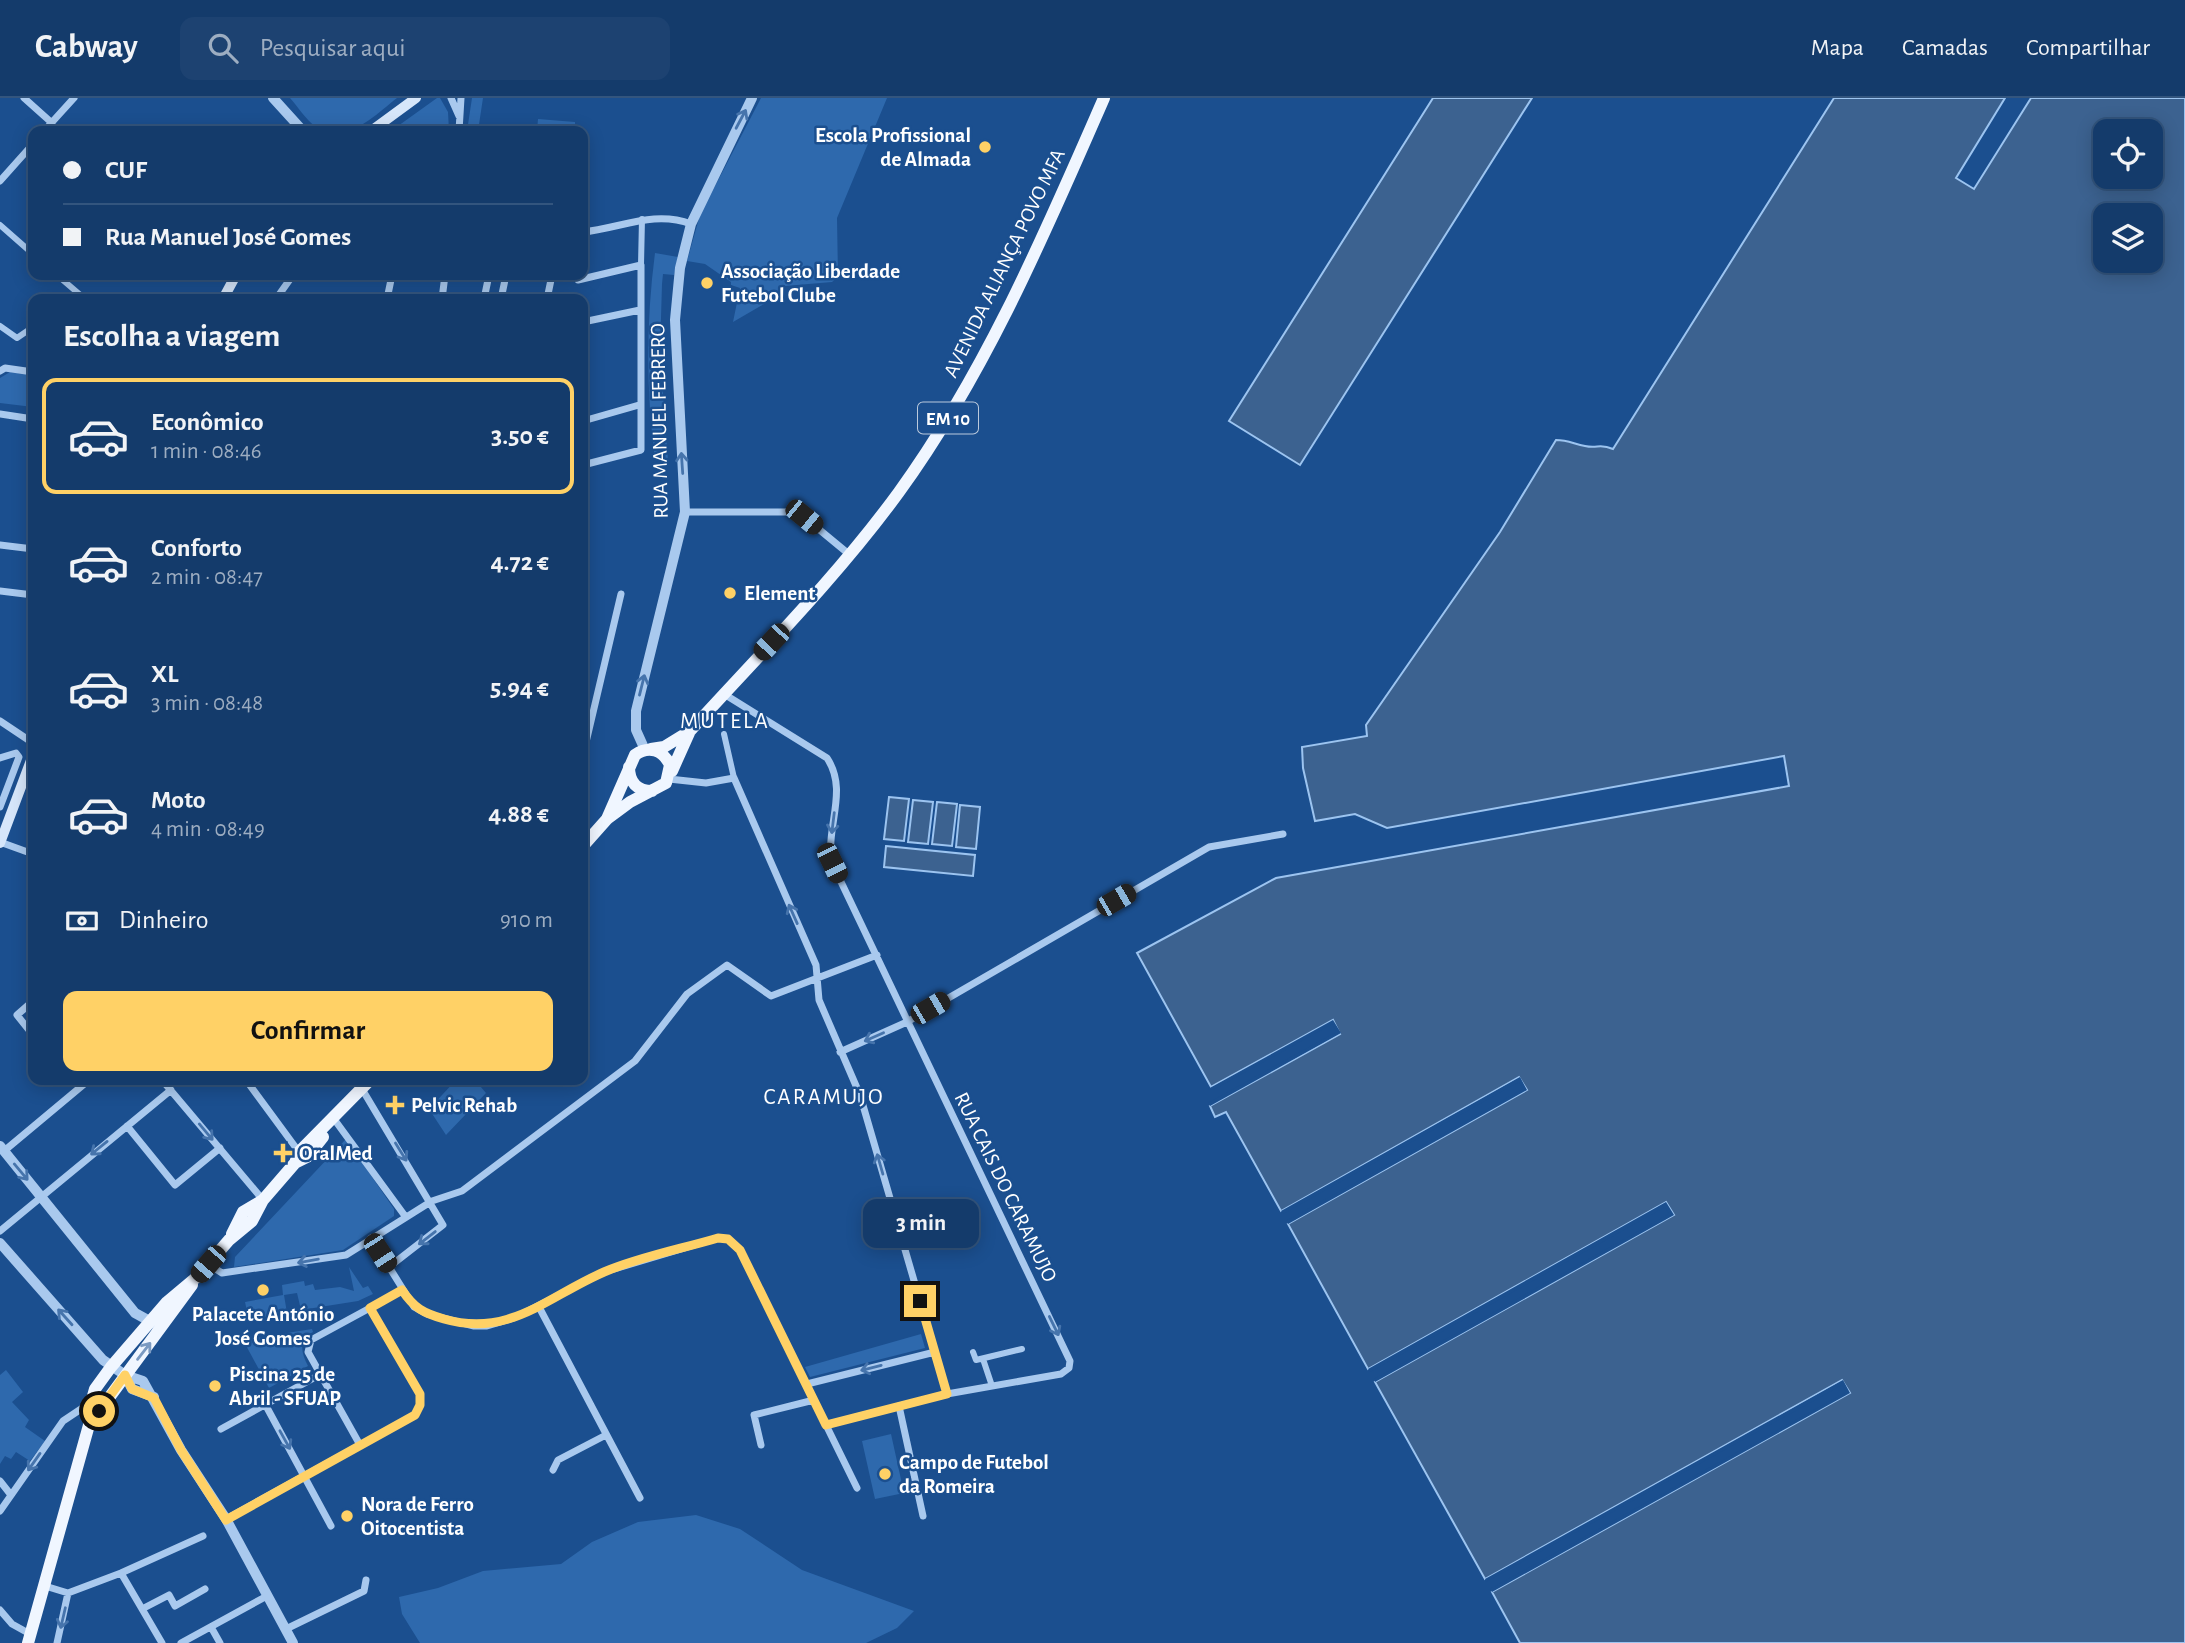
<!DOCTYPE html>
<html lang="pt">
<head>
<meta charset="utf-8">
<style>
  :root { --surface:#143b6b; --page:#1d4271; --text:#f1f3f6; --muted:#9dadc1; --line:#33557e; --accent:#ffd166 }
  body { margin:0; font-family:"Alegreya Sans",sans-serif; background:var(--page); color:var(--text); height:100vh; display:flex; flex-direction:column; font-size:26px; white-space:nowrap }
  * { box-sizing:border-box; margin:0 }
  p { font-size:23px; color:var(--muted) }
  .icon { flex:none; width:38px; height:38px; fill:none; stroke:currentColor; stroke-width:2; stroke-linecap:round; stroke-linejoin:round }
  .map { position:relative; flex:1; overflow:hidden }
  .side { position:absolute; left:28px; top:196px; width:560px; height:791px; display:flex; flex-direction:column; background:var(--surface); border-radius:14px; box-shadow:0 4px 18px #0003,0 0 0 2px var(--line) }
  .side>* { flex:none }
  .banner { position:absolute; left:28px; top:28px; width:560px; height:154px; border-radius:14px; box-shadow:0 4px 18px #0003,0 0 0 2px var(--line); display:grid; align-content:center; height:154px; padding:0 35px; background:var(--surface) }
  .tools { position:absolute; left:2093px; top:21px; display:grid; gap:14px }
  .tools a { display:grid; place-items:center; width:70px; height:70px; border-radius:14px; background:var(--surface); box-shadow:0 4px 18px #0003,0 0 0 2px var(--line); font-size:35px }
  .end { position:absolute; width:32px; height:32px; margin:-16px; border:9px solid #ffd166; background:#111; box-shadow:0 0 0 4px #111 }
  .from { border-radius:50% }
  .bubble { position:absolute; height:49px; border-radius:14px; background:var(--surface); box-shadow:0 4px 18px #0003,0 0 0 2px var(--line); font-size:23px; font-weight:700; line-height:49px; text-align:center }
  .car { position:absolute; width:21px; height:42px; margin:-21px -10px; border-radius:9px; box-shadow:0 0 5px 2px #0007; background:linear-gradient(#222 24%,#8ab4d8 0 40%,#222 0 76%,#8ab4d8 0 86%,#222 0) }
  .banner b { display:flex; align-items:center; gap:24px; height:66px; font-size:26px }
  .banner b+b { border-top:2px solid var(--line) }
  .banner i { width:18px; height:18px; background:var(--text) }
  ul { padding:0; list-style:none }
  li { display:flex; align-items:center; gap:21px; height:116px; margin:0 14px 10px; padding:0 21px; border:4px solid transparent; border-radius:14px }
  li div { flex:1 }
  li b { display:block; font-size:26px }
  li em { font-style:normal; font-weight:700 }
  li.selected { border-color:var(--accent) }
  li>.icon { width:63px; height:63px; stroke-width:1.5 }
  h2 { padding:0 35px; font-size:32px; line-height:84px }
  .pay { display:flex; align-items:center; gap:18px; height:77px; padding:0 35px; font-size:26px }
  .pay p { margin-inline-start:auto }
  .button { display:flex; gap:14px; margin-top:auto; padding:14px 35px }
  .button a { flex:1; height:80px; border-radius:14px; background:var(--accent); color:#111; font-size:28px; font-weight:700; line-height:80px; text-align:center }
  header { display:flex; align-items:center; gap:42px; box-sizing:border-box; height:98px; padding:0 35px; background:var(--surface); border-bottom:2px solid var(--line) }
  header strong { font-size:33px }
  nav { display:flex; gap:38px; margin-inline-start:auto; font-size:24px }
  .search { width:490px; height:63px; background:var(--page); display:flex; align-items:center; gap:18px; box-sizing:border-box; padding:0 24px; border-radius:14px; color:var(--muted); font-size:26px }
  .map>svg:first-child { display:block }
</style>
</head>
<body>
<header>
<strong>Cabway</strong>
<div class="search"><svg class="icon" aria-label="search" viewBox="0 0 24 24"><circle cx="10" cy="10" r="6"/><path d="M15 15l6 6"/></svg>Pesquisar aqui</div>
<nav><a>Mapa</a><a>Camadas</a><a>Compartilhar</a></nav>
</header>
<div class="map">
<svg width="2185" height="1545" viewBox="0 0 2185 1545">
  <rect width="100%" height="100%" fill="#1b4f8f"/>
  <path fill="#2e69ad" d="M290,0H397C375,17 346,48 316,29C306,22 298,9 290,0Z
    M437,0H440L448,14L449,33H391Z
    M472,0H483L478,33H467Z
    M761,0H887L837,120L838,178L832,184L785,188V194L733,224L740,190L731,187V184L705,166L687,163L700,117Z
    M538,21L575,24V33H537Z
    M655,155L678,159L674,177L663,176L662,186L660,254L668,363L660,365V361H655C646,293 646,224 655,155Z
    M10,274L33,277V309L0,305V280Z
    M456,982H475L486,995L446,1037L429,1011Z
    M346,1041L394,1111V1118L343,1152L234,1169L235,1159Z
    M349,1169L363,1190L368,1188L373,1196L358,1203L301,1212L297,1195L284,1197L287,1215L249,1222L245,1204L283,1197L282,1187L304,1183L305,1188L313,1186L315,1192L340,1189L354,1193Z
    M312,1231L313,1234C298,1241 301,1255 308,1268L269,1290L243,1242Z
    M921,1236L925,1250L810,1279L805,1269Z
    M6,1272L23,1294L12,1304L29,1322L25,1329L45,1343L30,1363L16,1354L11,1361L5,1358L0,1366V1277Z
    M891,1336L904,1395L875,1401L862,1343Z
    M696,1417L740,1431L802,1472L914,1513L897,1530L866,1545H420L402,1516L399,1499L438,1490L483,1473L561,1466L592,1444L638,1424Z"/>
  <path fill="#3c6290" stroke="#9cc4f0" stroke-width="2" fill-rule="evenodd" d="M1433,0H1532L1300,367L1229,323Z
    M1834,0H2005L1956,80L1974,91L2031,0H2185V1545H1520L1492,1494L1850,1295L1842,1282L1485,1481L1375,1284L1674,1117L1666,1104L1368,1271L1288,1126L1527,992L1519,979L1281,1113L1226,1014L1215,1019L1210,1008L1340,936L1333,922L1211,989L1137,855L1276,780L1789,688L1784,658L1387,730L1355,716L1315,723L1303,670L1302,649L1367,638L1366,627L1500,434L1556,342C1568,342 1574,346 1585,348C1598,351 1599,345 1613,351ZM2105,33H2151V79H2105ZM2105,117H2151V163H2105Z
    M889,699L909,701L904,743L884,741Z
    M913,702L933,704L928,746L908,744Z
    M937,704L957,706L952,748L932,746Z
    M960,707L980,709L976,751L956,749Z
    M886,748L975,757L973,778L884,769Z"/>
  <path fill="#1b4f8f" d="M1333,922L1341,935L1210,1008L1208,1005L1336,934L1332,926L1213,992L1208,991Z
    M1520,979L1527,992L1288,1126L1286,1123L1523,991L1519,984L1283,1116L1281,1113Z
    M1666,1104L1674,1117L1375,1284L1374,1281L1669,1116L1665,1109L1370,1274L1368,1271Z
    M1843,1282L1850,1295L1492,1494L1490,1491L1846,1294L1842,1287L1486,1484L1485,1481Z"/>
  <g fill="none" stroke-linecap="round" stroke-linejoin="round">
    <path stroke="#a9c9ee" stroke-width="6" d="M0,127L33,156
      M641,167L642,121
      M57,177L85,201
      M0,228L17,240L33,229
      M724,636L734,680
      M973,1254L976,1262L1022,1251
      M983,1261L992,1288"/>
    <path stroke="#a9c9ee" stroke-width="7" d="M24,0L52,25
      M451,0L459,18
      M44,33L74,0
      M459,33L461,0
      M0,83L33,46
      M583,134C621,130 654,112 691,126
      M578,182L641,167V352L583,367
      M276,201L293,177
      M387,201L392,177
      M442,201L445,177
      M484,201L489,177
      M501,201L506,177
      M547,201L552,177
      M583,224L640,212
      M0,273L5,270L33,274
      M0,316L33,321
      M583,323L639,307
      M685,414H790L804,419L850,457
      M0,447L33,451
      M0,493L33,497
      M724,596L827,660C849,693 825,729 832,765L1070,1263L1069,1270L1061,1276L947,1296L826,1327
      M0,623L33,645
      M583,657L621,496
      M0,660L16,655L19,659L0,709
      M669,681L706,685L734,680L816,867L819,902L860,997L947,1296
      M0,744L33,756
      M33,903L17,917L33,937
      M840,954L907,924L1209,749L1283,736
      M162,982L263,1102
      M246,982L299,1054
      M362,991L443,1127L389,1169
      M334,1021L405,1118
      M127,1028L175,1087L220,1050
      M4,1053L89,982
      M0,1133L171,992
      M371,1140L414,1209L427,1216L474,1228H487L514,1220L604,1174L718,1140L728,1141L740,1152L857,1390
      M208,1166L222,1175L346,1157L432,1103L462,1093L635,963L687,896L727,867L771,898L877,857
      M539,1209L640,1400
      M807,1286L935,1254
      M265,1306L331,1428
      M899,1308L923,1418
      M221,1331L321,1276
      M360,1347L308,1254L311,1242L403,1192
      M761,1347L754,1317L814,1302
      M553,1372L558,1362L606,1337
      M0,1383L11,1397
      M0,1413L63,1323L90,1305
      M226,1421L415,1317L420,1307V1296L370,1210
      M121,1475L162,1545
      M45,1488L68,1495L121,1475L203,1438
      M142,1511L169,1497L175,1508L205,1491
      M0,1512L12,1526L30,1536
      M211,1529L220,1545
      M286,1531L364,1493L366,1482
      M57,1545L68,1495
      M181,1545L267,1498"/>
    <path stroke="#a9c9ee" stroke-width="10" d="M273,0L303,33
      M645,652L636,632V613L685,414L675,222L680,170L691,126L752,0
      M0,1048L135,1215L155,1226
      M0,1145L103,1262L125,1277L143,1283L181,1352L226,1421L293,1545
      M125,1277L132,1291L154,1299"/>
    <path stroke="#d6e6fa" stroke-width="10" d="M371,33L416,0
      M223,201L236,177
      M0,745L33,657"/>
    <path stroke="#f0f6ff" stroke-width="12" d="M651,651L664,649L690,633C761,555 837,479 899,394C986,274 1045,135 1104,0
      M629,669C629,684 637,693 652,693
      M672,673L689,635
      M583,748L607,721L630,704L666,685L670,667C663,652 649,647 635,657L607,721
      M295,1065L307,1059L323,1039
      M232,1136L243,1114L263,1102
      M89,1327L192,1187
      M28,1545L89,1327L91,1305L95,1291L111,1269L167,1204L198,1178L229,1142L252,1123L263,1102L295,1065L299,1054L370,982"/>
  </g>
  <defs><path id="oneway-shaft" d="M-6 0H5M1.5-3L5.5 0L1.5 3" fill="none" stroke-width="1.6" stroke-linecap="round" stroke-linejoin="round" transform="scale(1.75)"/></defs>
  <g stroke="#4674ac">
    <use href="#oneway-shaft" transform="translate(741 21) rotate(-62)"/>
    <use href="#oneway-shaft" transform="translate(682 365) rotate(-94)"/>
    <use href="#oneway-shaft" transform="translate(642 587) rotate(-76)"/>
    <use href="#oneway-shaft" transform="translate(833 725) rotate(97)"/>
    <use href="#oneway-shaft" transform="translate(793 816) rotate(-114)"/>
    <use href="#oneway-shaft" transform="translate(874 939) rotate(156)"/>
    <use href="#oneway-shaft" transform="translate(206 1034) rotate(50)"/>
    <use href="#oneway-shaft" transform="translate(99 1050) rotate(141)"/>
    <use href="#oneway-shaft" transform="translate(401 1054) rotate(58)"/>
    <use href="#oneway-shaft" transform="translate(880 1066) rotate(-106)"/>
    <use href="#oneway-shaft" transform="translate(21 1074) rotate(50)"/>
    <use href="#oneway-shaft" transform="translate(427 1140) rotate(142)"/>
    <use href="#oneway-shaft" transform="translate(308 1163) rotate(170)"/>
    <use href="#oneway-shaft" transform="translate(65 1219) rotate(-132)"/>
    <use href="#oneway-shaft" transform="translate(1054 1228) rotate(64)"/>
    <use href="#oneway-shaft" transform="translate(871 1270) rotate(166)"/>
    <use href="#oneway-shaft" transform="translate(285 1342) rotate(61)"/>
    <use href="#oneway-shaft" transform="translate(34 1364) rotate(125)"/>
    <use href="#oneway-shaft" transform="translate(63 1520) rotate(103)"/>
  </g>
  <use stroke="#7b9ac1" href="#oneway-shaft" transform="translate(144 1253) rotate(-52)"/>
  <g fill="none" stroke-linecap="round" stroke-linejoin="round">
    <path stroke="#ffd166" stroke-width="9" d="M99,1313L125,1277L132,1291L154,1300L181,1352L226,1422L415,1317L420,1307V1296L370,1210L402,1192C414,1210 423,1215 444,1221C510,1240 548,1198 604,1174C639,1159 681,1151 718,1140L728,1141L740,1152L826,1327L947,1296L920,1203"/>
  </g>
  <g fill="#ffd166" stroke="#1b4f8f" stroke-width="2.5">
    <circle cx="985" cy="49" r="7"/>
    <circle cx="707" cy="185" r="7"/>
    <circle cx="730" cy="495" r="7"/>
    <path d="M391.5 996.5h7v7h7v7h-7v7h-7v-7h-7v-7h7z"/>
    <path d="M279.5 1044.5h7v7h7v7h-7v7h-7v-7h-7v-7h7z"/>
    <circle cx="263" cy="1192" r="7"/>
    <circle cx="215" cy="1288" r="7"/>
    <circle cx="885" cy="1376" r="7"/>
    <circle cx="347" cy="1418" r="7"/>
  </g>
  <g text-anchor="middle" stroke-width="5" stroke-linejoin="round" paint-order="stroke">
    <rect fill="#1b4f8f" stroke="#bbcadd" stroke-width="2" x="918" y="304.5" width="60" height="31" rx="5"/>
    <g font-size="19" font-weight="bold" fill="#fff">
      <text x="948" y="327">EM 10</text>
    </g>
    <g font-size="21" font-weight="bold" fill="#fff" stroke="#1b4f8f" text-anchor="start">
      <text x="971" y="44" text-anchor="end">Escola Profissional<tspan x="971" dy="24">de Almada</tspan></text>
      <text x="721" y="180">Associação Liberdade<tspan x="721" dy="24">Futebol Clube</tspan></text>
      <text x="744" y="502">Element</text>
      <text x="411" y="1014">Pelvic Rehab</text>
      <text x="299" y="1062">OralMed</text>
      <text x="263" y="1223" text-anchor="middle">Palacete António<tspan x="263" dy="24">José Gomes</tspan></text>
      <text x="229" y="1283">Piscina 25 de<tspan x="229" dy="24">Abril - SFUAP</tspan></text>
      <text x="899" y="1371">Campo de Futebol<tspan x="899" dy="24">da Romeira</tspan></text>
      <text x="361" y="1413">Nora de Ferro<tspan x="361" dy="24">Oitocentista</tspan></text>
    </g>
    <g font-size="21" fill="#fff" stroke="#1b4f8f">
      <text transform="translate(1004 165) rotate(-64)" y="7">AVENIDA ALIANÇA POVO MFA</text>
      <text transform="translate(659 323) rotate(-91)" y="7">RUA MANUEL FEBRERO</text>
      <text transform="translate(1006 1089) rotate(64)" y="7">RUA CAIS DO CARAMUJO</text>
    </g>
    <g font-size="23" letter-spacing="2" fill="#fff" stroke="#1b4f8f">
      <text x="725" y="630">MUTELA</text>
      <text x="824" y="1006">CARAMUJO</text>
    </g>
  </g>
</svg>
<div class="tools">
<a><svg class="icon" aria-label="locate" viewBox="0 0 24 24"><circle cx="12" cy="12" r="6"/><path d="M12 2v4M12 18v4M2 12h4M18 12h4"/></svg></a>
<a><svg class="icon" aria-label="layers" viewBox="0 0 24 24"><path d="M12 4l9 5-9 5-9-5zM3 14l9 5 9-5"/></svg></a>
</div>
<i class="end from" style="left:99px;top:1313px"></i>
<i class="end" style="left:920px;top:1203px"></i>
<div class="bubble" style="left:863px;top:1101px;width:116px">3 min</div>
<i class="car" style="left:804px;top:419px;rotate:129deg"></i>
<i class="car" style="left:771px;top:544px;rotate:223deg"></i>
<i class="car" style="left:832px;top:765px;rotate:154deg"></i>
<i class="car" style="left:1116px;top:802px;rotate:60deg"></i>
<i class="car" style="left:930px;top:910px;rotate:60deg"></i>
<i class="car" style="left:380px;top:1155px;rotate:147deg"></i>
<i class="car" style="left:208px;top:1166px;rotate:221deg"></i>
<div class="banner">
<b><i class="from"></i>CUF</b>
<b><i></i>Rua Manuel José Gomes</b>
</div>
<section class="side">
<h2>Escolha a viagem</h2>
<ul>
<li class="selected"><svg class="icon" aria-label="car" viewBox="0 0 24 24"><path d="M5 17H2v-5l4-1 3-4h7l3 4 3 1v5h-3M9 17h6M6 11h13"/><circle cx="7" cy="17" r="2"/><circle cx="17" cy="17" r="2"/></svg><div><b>Econômico</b><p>1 min · 08:46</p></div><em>3.50 €</em></li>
<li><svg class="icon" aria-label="car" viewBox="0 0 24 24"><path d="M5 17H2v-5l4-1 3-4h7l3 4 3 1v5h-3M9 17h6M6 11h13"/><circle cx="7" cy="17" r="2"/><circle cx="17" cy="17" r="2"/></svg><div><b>Conforto</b><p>2 min · 08:47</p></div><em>4.72 €</em></li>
<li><svg class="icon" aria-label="car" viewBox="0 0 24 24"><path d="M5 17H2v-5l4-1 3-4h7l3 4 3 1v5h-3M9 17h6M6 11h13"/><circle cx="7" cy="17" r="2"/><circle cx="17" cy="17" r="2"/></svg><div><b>XL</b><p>3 min · 08:48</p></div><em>5.94 €</em></li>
<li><svg class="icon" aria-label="car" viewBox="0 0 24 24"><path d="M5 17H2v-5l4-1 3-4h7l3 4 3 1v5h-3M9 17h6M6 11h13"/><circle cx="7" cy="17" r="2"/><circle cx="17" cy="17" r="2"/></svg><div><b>Moto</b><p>4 min · 08:49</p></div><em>4.88 €</em></li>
</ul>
<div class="pay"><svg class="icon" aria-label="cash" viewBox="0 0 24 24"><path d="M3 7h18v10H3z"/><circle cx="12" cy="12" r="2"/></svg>Dinheiro<p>910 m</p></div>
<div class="button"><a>Confirmar</a></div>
</section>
</div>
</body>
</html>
